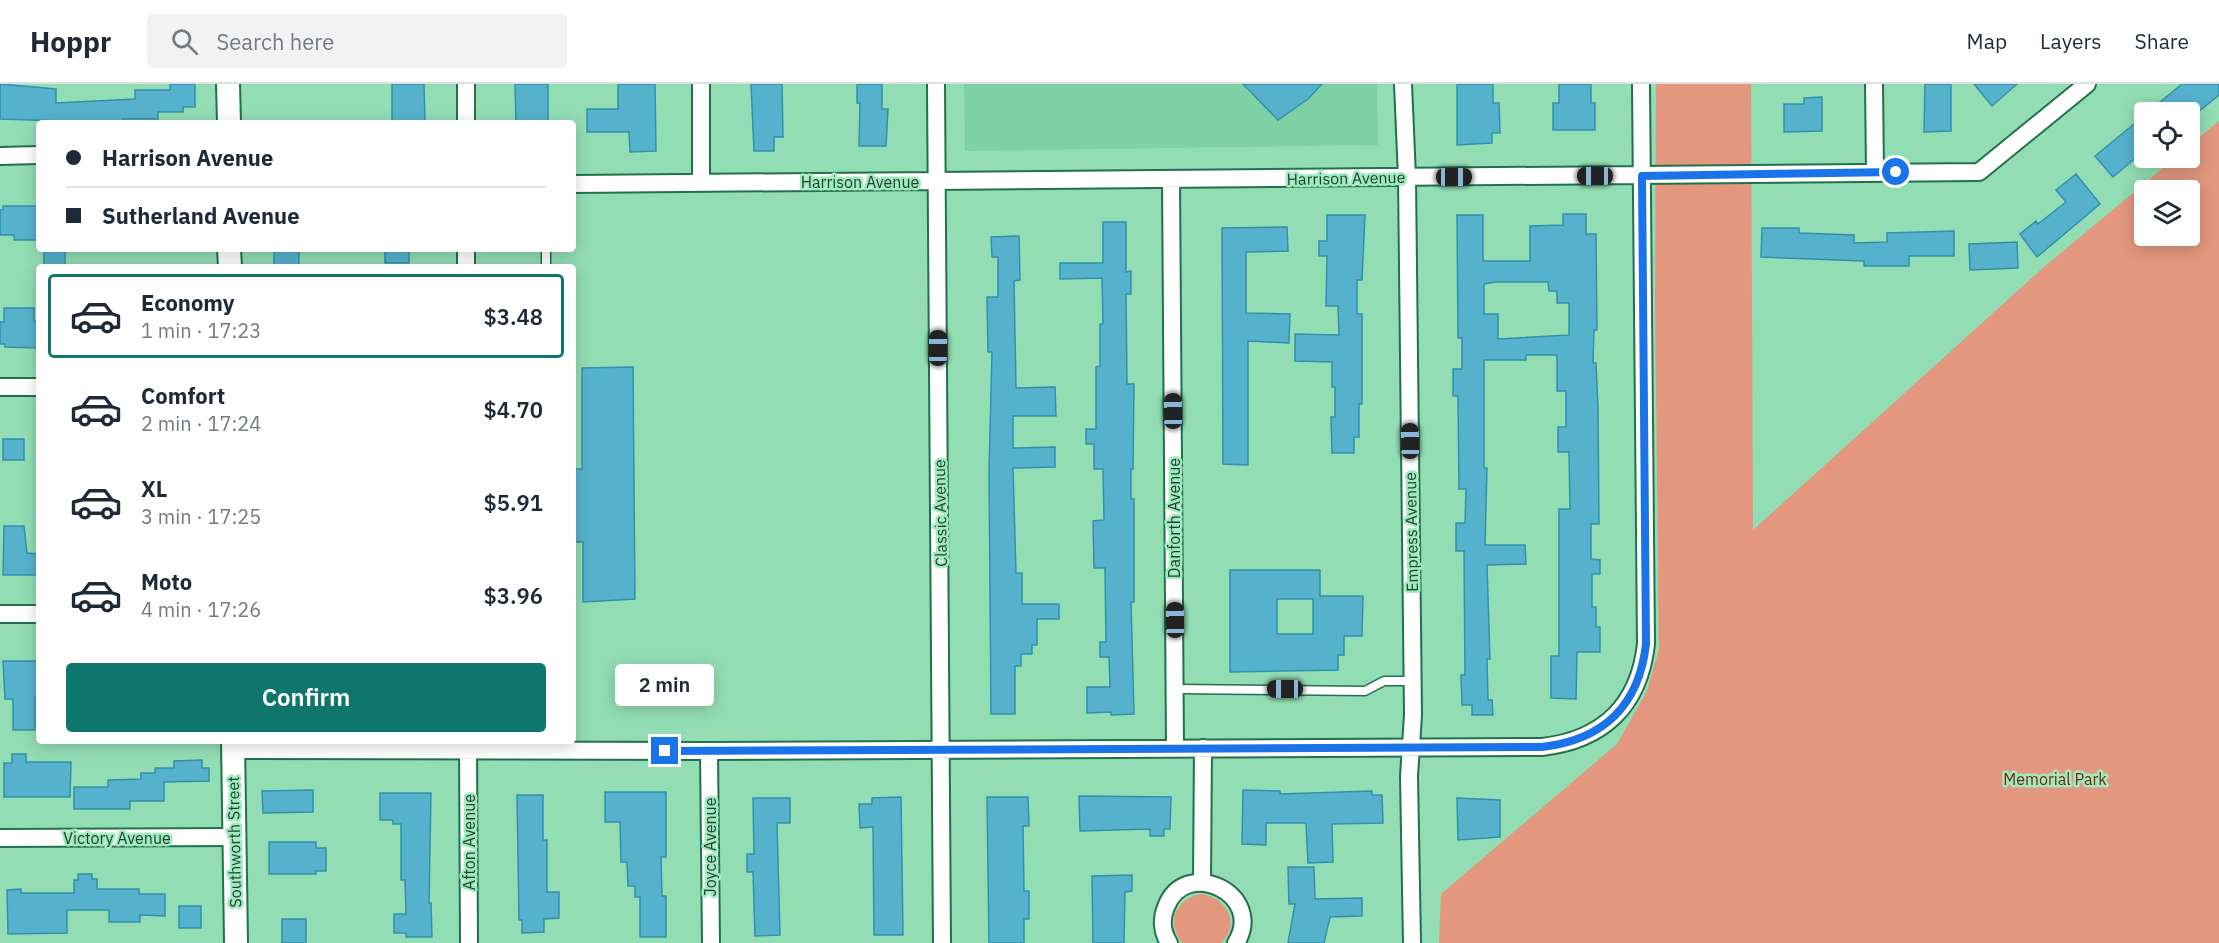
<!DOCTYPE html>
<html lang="en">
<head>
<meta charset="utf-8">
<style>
  :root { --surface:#fff; --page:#f2f2f3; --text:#1f2937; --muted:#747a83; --line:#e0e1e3; --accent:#0f766e }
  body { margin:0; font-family:"IBM Plex Sans",sans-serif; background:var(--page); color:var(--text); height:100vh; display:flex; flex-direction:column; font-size:22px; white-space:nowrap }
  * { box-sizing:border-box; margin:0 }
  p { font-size:20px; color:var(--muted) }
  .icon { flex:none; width:33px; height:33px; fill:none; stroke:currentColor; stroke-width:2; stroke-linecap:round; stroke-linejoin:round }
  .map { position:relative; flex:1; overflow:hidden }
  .details { position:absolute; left:36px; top:180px; width:540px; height:480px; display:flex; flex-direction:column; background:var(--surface); border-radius:6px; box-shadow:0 3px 15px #0003 }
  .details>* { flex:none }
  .top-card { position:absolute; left:36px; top:36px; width:540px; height:132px; border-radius:6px; box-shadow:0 3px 15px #0003; display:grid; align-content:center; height:132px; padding:0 30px; background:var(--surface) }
  .buttons { position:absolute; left:2134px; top:18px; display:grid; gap:12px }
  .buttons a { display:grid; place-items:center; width:66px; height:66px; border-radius:6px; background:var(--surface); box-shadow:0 3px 15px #0003; font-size:30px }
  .end { position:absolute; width:27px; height:27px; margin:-14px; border:8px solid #1a73e8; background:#fff; box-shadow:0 0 0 3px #fff }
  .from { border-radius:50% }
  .bubble { position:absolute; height:42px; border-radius:6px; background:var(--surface); box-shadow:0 3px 15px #0003; font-size:20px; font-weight:600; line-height:42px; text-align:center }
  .car { position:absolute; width:18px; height:36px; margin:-18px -9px; border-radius:8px; box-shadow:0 0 4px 2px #0007; background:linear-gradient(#222 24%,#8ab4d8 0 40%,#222 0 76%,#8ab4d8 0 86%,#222 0) }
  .top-card b { display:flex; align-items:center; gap:21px; height:57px; font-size:22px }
  .top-card b+b { border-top:2px solid var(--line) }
  .top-card i { width:15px; height:15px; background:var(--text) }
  ul { padding:10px 0 0; list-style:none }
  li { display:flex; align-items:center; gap:18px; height:84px; margin:0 12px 9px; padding:0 18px; border:3px solid transparent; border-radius:6px }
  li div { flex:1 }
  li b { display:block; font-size:22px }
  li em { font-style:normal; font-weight:600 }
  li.selected { border-color:var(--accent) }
  li>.icon { width:54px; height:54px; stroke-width:1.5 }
  .primary-button { display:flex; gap:12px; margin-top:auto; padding:12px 30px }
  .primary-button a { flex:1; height:69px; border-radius:6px; background:var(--accent); color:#fff; font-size:24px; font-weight:600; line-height:69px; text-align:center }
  header { display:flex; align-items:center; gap:36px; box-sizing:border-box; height:84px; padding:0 30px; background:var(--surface); border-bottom:2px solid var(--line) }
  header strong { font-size:28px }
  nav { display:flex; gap:33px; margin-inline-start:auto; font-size:21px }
  .search { width:420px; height:54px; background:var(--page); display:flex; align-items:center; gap:15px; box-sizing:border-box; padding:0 21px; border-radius:6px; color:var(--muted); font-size:22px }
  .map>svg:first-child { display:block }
</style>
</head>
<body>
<header>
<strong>Hoppr</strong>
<div class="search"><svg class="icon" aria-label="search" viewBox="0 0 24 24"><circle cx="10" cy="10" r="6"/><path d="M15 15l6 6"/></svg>Search here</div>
<nav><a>Map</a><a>Layers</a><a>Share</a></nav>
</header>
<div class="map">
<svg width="2219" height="859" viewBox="0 0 2219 859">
  <rect width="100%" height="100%" fill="#92ddb4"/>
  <path fill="#7fd1a5" d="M964,0H1377L1378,61L965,67Z"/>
  <path fill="#e2977e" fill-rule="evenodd" d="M1656,0H1751L1753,446L2044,183L2175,74H2190V61L2219,37V859H1439L1441,810L1617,660L1647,607L1659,565L1655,224ZM2145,106H2190V152H2145Z
    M1199,810C1224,811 1243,839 1221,859H1182C1166,839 1175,817 1199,810Z"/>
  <path fill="#56b2cc" stroke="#3191ab" stroke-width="1.5" fill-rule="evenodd" d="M0,0L56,5V19L135,15V6H170V0H195V23H183V28H158V35H123V39L0,35Z
    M392,0H424L425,39H392Z
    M515,0H548V39H516Z
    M618,0H655L656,67L630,68L629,48H587V25H618Z
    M751,0H782L783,53H774V67H754Z
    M857,0H882V25H888L886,62H859L860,19H857Z
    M1243,0H1322L1308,15L1278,36Z
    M1457,0H1493V19H1499L1500,49H1492V59L1457,61Z
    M1559,0H1591V19H1595V46H1553V19H1559Z
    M1925,0H1951V47L1924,48Z
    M1974,0H2017L1992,22Z
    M2182,0H2219V11L2198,28H2148Z
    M1822,13V47L1784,48V20H1804V14Z
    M2145,31V66L2113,93L2095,72Z
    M2076,90L2100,120L2037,173L2020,150L2036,137L2038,140L2066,118L2056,106Z
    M3,122H39V156H14V151H0V126H3Z
    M1563,130H1586V150H1596L1597,246H1594L1593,279H1596L1598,324L1599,440H1591V475L1600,476V490H1592V523H1596V543H1600V568H1577L1576,615L1551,614V572H1559V425H1570L1569,368H1558V343H1566V307H1557V271H1526V276H1484V384H1487L1485,461H1525L1526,480L1487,481L1490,575H1487L1488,616H1492L1493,631H1472V621H1462L1461,591H1465L1464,467H1456V439H1465L1466,405H1459L1458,312H1453V285H1462V254H1458L1457,131H1483V177H1530V142L1563,141ZM1496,198H1548L1549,207H1557V219H1569V251L1498,255V230H1484V200Z
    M1327,131H1365L1362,196H1357V230H1362V320H1359V353H1354V369H1332L1331,333H1335V303H1332V278L1295,277V250L1339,251L1338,222H1326L1327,172H1319V157H1327Z
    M1103,138H1126V188L1131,187V210H1126L1127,300H1134L1133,385H1131V415H1134V518H1131L1134,630L1111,631V628L1087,629V603H1110L1109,573H1100V558H1106L1105,484H1094L1093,437L1104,436L1103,385H1094V360H1086V345H1096V283L1100,282V240H1103L1102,194L1060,195V179H1103Z
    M1287,143L1288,167L1246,168V229L1290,230L1289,259L1248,257V381L1223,380L1222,144Z
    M1762,144H1799V149L1854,151V159L1887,158V149L1954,147V172H1909V182H1864V177L1761,173Z
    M1019,152L1020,196L1014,197L1016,304L1055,303L1056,332H1013V364L1055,363V383L1013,384L1016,489H1022V520H1059V535H1037V561H1032V570H1021V582H1015V630H991L989,388L992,268H988L987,213H998V173H992L991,153Z
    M2017,158L2018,184L1970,186L1969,160Z
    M44,165H65V183H44Z
    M274,165H299V183H274Z
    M385,165H409V179H385Z
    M4,224H34V237H39V264L5,263V260H0V238H4Z
    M633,283L635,515L583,518V458H573V385H582V284Z
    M3,355H24V376H3Z
    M4,442H24L27,469L39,470V491H3Z
    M1230,486H1320V512H1363L1362,552H1344V571H1338V586L1230,588ZM1277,515H1313V550H1277Z
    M3,577H39V614H35V646H13V615H5Z
    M12,670H26V678H71L70,713H4V679H12Z
    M202,676V684H209V697L164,698V717H130V725H74V703H108V696L141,695V689H155V684H174V677Z
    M313,706V728L263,729L262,707Z
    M1243,706L1280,707V710L1372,707V711H1382L1383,739L1332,740L1333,778L1308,779L1306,739H1266V761L1242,760Z
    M605,708H666V773H661L662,812H666V853H640V813H635V802H628L627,778H621L620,738H605Z
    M380,709H431L429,819H431L432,853H406V849H394V830H406L405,796H401V740H393V736H380Z
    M517,711H543V756H547V808H559V834L544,835V848L522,849V836H519Z
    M1079,712L1171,713L1170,745H1164V752H1150V745L1080,747Z
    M901,713L903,851H874L873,743L860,744L859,720H872V714Z
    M987,713H1028L1029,742H1023L1024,807H1029V835H1024V859H989Z
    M753,714H790V739H777L780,851L755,852L753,788H747V770H754Z
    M1457,714L1500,716V753L1458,756Z
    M269,758H316V764H326V787H316V790H269Z
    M1288,783H1314L1315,815L1362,814V832L1330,833L1324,859H1288L1295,820H1289Z
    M78,790H92V795H97V805H139V810H165V832L140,831V838H109V826H67V849L8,850L7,806L21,805V809H74V796H78Z
    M1132,791V807L1125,808L1124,859H1093L1092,792Z
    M179,822H201V844H179Z
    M282,835H306V859H282Z"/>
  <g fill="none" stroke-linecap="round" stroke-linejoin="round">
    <g stroke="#22704c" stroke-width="11">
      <path id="lane" d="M546,165V183
        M1176,605L1365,607L1384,597H1413"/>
    </g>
    <g stroke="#22704c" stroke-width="20">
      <path id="street" d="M466,0V39
        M701,0V97
        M936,0L942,859
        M1403,0L1407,93L1413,631L1409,692L1412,859
        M1874,0L1875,88
        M0,72L39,71
        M1171,95L1175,664
        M573,100L1979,88L2087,0
        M466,165V183
        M0,303H39
        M0,530H39
        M468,657L469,859
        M234,666L709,667L1542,663C1603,656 1639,622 1646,560L1641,0
        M709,667L711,859
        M0,754L234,753
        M1202,798L1203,664
        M1169,859C1162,848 1161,835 1166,823C1185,772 1266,810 1236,859"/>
    </g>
    <g stroke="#22704c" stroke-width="26">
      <path id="secondary" d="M228,0L229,39
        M229,165L230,183
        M233,657L236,859"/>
    </g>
    <use href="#lane" stroke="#fff" stroke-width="8"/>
    <use href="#street" stroke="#fff" stroke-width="16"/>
    <use href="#secondary" stroke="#fff" stroke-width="22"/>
  </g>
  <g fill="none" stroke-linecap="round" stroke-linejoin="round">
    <path stroke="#1a73e8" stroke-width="8" d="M665,667L1542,663C1603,656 1639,622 1646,560L1642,92L1896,88"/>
  </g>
  <g text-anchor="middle" stroke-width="5" stroke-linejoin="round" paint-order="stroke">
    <g font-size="16" fill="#1f3e2e" stroke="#9feac0">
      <text transform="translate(1346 94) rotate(-1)" y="6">Harrison Avenue</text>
      <text x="860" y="104">Harrison Avenue</text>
      <text transform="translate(940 429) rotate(-91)" y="6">Classic Avenue</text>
      <text transform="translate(1174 434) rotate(-90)" y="6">Danforth Avenue</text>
      <text transform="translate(1411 448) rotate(-91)" y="6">Empress Avenue</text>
      <text x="117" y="760">Victory Avenue</text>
      <text transform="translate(234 758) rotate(-91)" y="6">Southworth Street</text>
      <text transform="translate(469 758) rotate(-90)" y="6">Afton Avenue</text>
      <text transform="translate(710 763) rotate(-90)" y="6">Joyce Avenue</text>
    </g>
    <g font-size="16" fill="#7b2703" stroke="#9feac0">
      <text x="2055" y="701">Memorial Park</text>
    </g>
  </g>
</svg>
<div class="buttons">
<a><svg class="icon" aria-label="locate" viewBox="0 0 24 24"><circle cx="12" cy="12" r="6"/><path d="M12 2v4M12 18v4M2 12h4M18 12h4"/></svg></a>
<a><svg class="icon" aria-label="layers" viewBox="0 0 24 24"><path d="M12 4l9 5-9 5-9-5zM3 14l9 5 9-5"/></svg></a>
</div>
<i class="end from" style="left:1896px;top:88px"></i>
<i class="end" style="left:665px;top:667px"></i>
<div class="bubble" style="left:615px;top:580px;width:99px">2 min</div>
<i class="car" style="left:1595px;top:92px;rotate:270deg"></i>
<i class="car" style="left:1454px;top:93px;rotate:90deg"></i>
<i class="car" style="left:938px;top:264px;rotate:0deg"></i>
<i class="car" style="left:1173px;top:327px;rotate:359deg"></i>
<i class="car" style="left:1410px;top:357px;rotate:359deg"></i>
<i class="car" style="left:1175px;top:536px;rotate:359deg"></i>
<i class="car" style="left:1285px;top:605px;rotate:270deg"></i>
<div class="top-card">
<b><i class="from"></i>Harrison Avenue</b>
<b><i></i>Sutherland Avenue</b>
</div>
<section class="details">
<ul>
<li class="selected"><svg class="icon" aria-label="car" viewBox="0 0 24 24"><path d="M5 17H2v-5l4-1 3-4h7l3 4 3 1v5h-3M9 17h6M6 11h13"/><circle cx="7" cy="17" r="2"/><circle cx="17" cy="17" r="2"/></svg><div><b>Economy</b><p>1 min · 17:23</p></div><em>$3.48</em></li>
<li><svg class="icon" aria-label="car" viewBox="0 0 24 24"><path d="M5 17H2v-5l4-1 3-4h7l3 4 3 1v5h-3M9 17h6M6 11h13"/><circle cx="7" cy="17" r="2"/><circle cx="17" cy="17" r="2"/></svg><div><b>Comfort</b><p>2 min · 17:24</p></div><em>$4.70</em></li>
<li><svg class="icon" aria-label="car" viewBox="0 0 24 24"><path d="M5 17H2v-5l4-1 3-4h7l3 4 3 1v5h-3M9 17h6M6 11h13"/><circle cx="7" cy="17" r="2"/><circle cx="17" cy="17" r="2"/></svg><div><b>XL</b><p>3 min · 17:25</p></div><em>$5.91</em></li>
<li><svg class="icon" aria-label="car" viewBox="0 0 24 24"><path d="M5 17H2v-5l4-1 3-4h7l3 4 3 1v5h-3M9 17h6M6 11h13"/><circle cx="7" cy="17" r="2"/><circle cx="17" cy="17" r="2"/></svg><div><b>Moto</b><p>4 min · 17:26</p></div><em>$3.96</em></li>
</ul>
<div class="primary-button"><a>Confirm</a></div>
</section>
</div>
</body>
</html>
